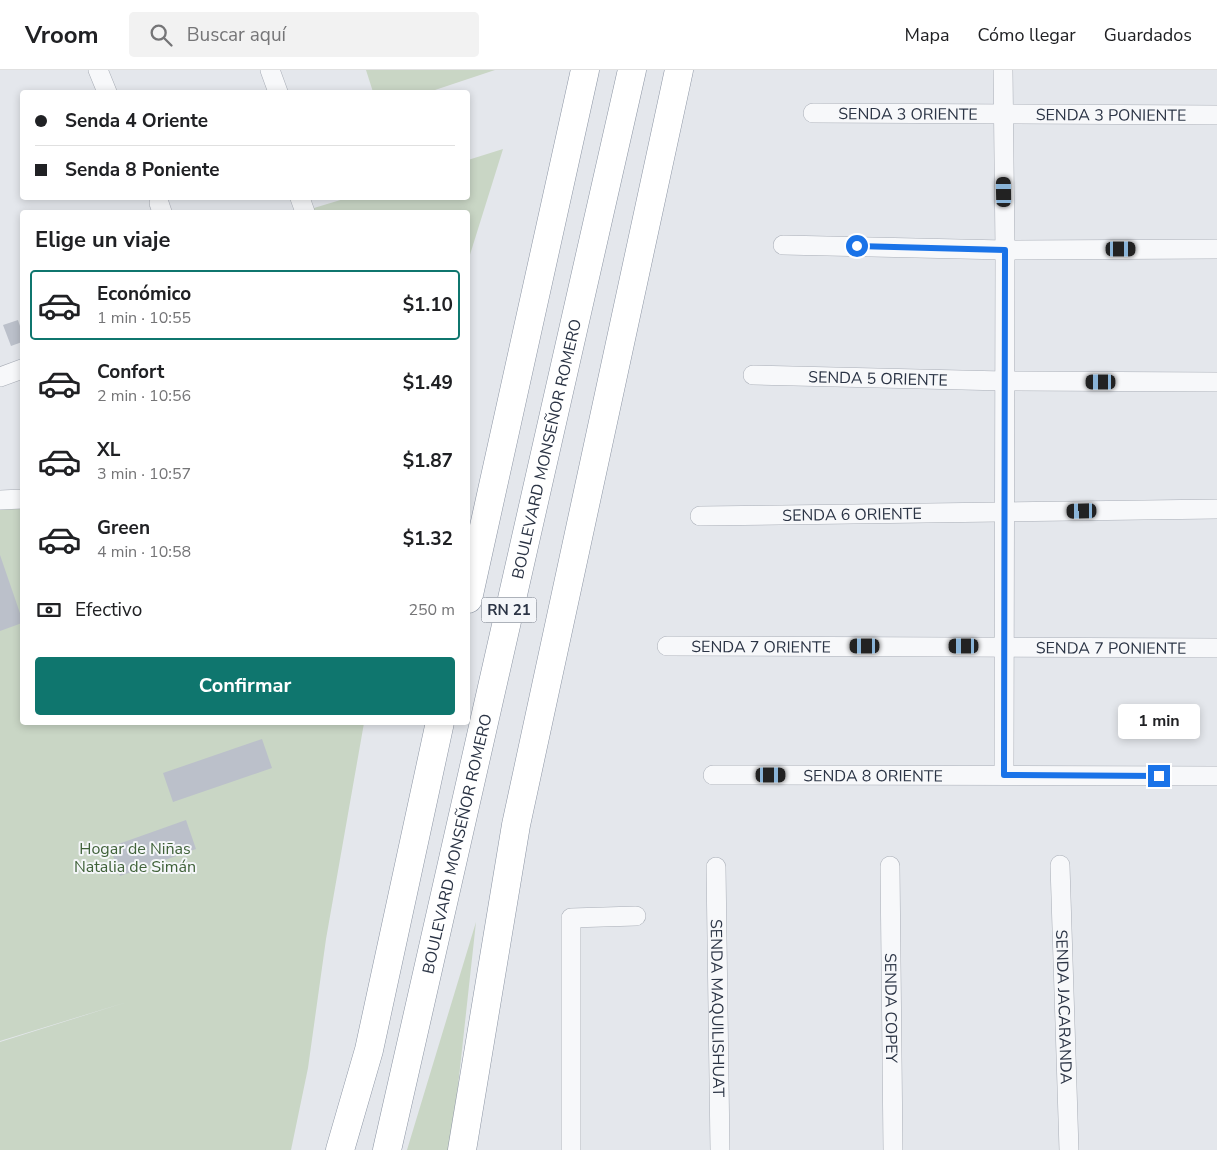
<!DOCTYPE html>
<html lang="es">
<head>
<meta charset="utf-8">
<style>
  :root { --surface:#fff; --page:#f2f2f2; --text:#202124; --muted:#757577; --line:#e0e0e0; --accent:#0f766e }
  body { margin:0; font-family:"Nunito Sans",sans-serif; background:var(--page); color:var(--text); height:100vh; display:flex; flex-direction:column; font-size:19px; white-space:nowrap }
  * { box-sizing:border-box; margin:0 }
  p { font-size:16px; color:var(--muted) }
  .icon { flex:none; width:28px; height:28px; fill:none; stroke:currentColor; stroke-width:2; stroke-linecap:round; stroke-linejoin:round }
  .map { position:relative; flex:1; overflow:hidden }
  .panel { position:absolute; left:20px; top:140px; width:450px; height:515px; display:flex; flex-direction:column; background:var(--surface); border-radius:5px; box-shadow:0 2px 8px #0003 }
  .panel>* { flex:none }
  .top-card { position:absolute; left:20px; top:20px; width:450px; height:110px; border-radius:5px; box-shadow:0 2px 8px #0003; display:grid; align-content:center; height:110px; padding:0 15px; background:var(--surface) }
  .end { position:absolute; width:22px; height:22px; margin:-11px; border:6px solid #1a73e8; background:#fff; box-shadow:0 0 0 2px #fff }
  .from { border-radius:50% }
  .bubble { position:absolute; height:35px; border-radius:5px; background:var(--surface); box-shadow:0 2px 8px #0003; font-size:16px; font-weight:700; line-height:35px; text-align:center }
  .car { position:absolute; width:15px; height:30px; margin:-15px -8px; border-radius:6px; box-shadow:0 0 4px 1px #0007; background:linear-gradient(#222 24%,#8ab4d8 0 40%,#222 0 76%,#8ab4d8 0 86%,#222 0) }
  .top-card b { display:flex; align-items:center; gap:18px; height:48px; font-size:19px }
  .top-card b+b { border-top:1px solid var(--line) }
  .top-card i { width:12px; height:12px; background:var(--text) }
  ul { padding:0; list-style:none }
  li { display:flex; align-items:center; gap:15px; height:70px; margin:0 10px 8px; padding:0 5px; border:2px solid transparent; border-radius:5px }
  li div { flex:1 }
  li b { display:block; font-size:19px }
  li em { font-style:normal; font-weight:700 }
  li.current { border-color:var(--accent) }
  li>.icon { width:45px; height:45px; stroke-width:1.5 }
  h2 { padding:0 15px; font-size:22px; line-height:60px }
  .pay { display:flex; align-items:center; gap:12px; height:55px; padding:0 15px; font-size:19px }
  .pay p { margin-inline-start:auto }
  .button { display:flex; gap:10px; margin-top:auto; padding:10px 15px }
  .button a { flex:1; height:58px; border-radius:5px; background:var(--accent); color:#fff; font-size:20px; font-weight:700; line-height:58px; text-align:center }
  header { display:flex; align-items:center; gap:30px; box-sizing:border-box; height:70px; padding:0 25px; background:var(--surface); border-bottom:1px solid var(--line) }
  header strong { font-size:24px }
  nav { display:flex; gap:28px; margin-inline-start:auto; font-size:18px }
  .search { width:350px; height:45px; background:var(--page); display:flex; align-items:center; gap:12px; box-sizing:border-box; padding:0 18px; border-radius:5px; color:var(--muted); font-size:19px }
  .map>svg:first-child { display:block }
</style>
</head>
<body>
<header>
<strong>Vroom</strong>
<div class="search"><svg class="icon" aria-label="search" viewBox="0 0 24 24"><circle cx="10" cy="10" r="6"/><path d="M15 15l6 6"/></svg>Buscar aquí</div>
<nav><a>Mapa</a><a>Cómo llegar</a><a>Guardados</a></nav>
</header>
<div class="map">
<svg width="1217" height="1080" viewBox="0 0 1217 1080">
  <rect width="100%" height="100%" fill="#e4e7ec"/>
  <path fill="#c9d6c5" d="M366,0H495L429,22H373Z
    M503,79L468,191V142H315L314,138L347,128H468V90Z
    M22,424V652L364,653L326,869L308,998L291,1080H0V972L127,932L0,971V432Z
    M476,852L451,1080H407Z"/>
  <path fill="#bbc0ca" d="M18,250L22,262V272L11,276L3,255Z
    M0,485L22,549V553L0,561Z
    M262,669L272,698L173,732L163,703Z
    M186,750L196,779L120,806L110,777Z"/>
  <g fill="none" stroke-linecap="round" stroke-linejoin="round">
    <g stroke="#a9aeb7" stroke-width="20">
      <g id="minor">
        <path d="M98,0L107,22"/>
        <path d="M270,0L278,22"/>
        <path d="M1003,0L1005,180L1004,705"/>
        <path id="s1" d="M813,43L1217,45"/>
        <path d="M300,128L305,142"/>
        <path d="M159,133L162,142"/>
        <path d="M783,175L1005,180L1217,179"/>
        <path id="s2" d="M753,305L1004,311L1217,312"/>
        <path d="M0,307L22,299"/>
        <path d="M0,430L22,429"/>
        <path id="s3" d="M700,446L1217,439"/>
        <path id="s4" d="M667,576L1217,578"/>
        <path id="s5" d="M713,705L1217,706"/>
        <path id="s6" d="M1060,795L1069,1080"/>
        <path id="s7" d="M890,796L893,1080"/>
        <path id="s8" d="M716,797L720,1080"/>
        <path d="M571,1080V848L636,846"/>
      </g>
    </g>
    <g stroke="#8b94a3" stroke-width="29">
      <g id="trunk">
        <path d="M468,529L585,0"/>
        <path d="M340,1080L369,980L440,652"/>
        <path id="s9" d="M387,1080L632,0"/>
        <path d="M462,1080L516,755L679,0"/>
      </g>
    </g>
    <use href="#minor" stroke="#f7f8fa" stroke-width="19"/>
    <use href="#trunk" stroke="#fff" stroke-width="28"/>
  </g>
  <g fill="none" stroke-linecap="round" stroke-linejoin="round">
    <path stroke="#1a73e8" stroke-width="6" d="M857,176L1005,180L1004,705L1159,706"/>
  </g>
  <g text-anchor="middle" stroke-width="4" stroke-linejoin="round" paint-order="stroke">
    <rect fill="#f4f6f9" stroke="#676e7b" stroke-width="1" x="481.5" y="527.5" width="55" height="25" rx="4"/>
    <g font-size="15" font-weight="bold" fill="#2b3445">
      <text x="509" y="545">RN 21</text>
    </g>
    <g font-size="16" fill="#2b3445" stroke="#f4f6f9">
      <text dy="6" stroke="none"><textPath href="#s1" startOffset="95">SENDA 3 ORIENTE</textPath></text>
      <text dy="6" stroke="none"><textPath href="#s1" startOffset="298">SENDA 3 PONIENTE</textPath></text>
      <text dy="6" stroke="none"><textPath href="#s2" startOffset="125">SENDA 5 ORIENTE</textPath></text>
      <text dy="6" stroke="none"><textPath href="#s9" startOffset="719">BOULEVARD MONSEÑOR ROMERO</textPath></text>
      <text dy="6" stroke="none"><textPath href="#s3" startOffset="152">SENDA 6 ORIENTE</textPath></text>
      <text dy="6" stroke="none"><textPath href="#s4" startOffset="94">SENDA 7 ORIENTE</textPath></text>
      <text dy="6" stroke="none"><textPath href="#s4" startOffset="444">SENDA 7 PONIENTE</textPath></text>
      <text dy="6" stroke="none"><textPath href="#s5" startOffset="160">SENDA 8 ORIENTE</textPath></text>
      <text dy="6" stroke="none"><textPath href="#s9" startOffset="314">BOULEVARD MONSEÑOR ROMERO</textPath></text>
      <text dy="6" stroke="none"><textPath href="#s6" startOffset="142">SENDA JACARANDA</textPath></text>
      <text dy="6" stroke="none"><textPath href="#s8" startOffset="141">SENDA MAQUILISHUAT</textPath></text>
      <text dy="6" stroke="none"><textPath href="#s7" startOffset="142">SENDA COPEY</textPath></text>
    </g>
    <g font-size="16" fill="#3f6138" stroke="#f4f6f9">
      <text x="135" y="784">Hogar de Niñas<tspan x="135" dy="18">Natalia de Simán</tspan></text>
    </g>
  </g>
</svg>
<i class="end from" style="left:857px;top:176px"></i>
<i class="end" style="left:1159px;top:706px"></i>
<div class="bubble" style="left:1118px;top:634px;width:82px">1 min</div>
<i class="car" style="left:1004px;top:122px;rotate:359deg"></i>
<i class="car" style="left:1121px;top:179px;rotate:90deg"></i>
<i class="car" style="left:1101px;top:312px;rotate:270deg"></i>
<i class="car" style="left:1082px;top:441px;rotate:269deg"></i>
<i class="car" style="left:865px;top:576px;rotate:270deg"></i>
<i class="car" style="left:964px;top:576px;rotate:270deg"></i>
<i class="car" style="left:771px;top:705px;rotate:90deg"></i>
<div class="top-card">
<b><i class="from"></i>Senda 4 Oriente</b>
<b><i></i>Senda 8 Poniente</b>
</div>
<section class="panel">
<h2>Elige un viaje</h2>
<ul>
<li class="current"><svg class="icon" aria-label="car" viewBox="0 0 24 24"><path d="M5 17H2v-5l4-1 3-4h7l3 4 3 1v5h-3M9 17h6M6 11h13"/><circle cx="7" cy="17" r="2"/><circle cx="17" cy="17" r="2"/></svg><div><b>Económico</b><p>1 min · 10:55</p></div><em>$1.10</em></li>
<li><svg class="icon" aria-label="car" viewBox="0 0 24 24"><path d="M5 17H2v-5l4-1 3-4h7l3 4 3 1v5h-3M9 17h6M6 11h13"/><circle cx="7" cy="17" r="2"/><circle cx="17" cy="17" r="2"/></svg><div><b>Confort</b><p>2 min · 10:56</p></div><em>$1.49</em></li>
<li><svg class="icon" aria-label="car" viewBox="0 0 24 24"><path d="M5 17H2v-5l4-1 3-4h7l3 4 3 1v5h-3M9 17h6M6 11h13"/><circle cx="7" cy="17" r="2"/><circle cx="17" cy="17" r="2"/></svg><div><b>XL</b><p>3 min · 10:57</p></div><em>$1.87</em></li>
<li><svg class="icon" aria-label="car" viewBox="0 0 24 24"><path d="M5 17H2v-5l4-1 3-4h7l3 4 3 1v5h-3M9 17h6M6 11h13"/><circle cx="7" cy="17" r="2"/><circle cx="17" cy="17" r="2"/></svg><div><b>Green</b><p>4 min · 10:58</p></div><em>$1.32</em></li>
</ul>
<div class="pay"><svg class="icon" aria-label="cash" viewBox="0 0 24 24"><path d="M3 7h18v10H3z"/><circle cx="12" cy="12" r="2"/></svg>Efectivo<p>250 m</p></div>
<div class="button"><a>Confirmar</a></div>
</section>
</div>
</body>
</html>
